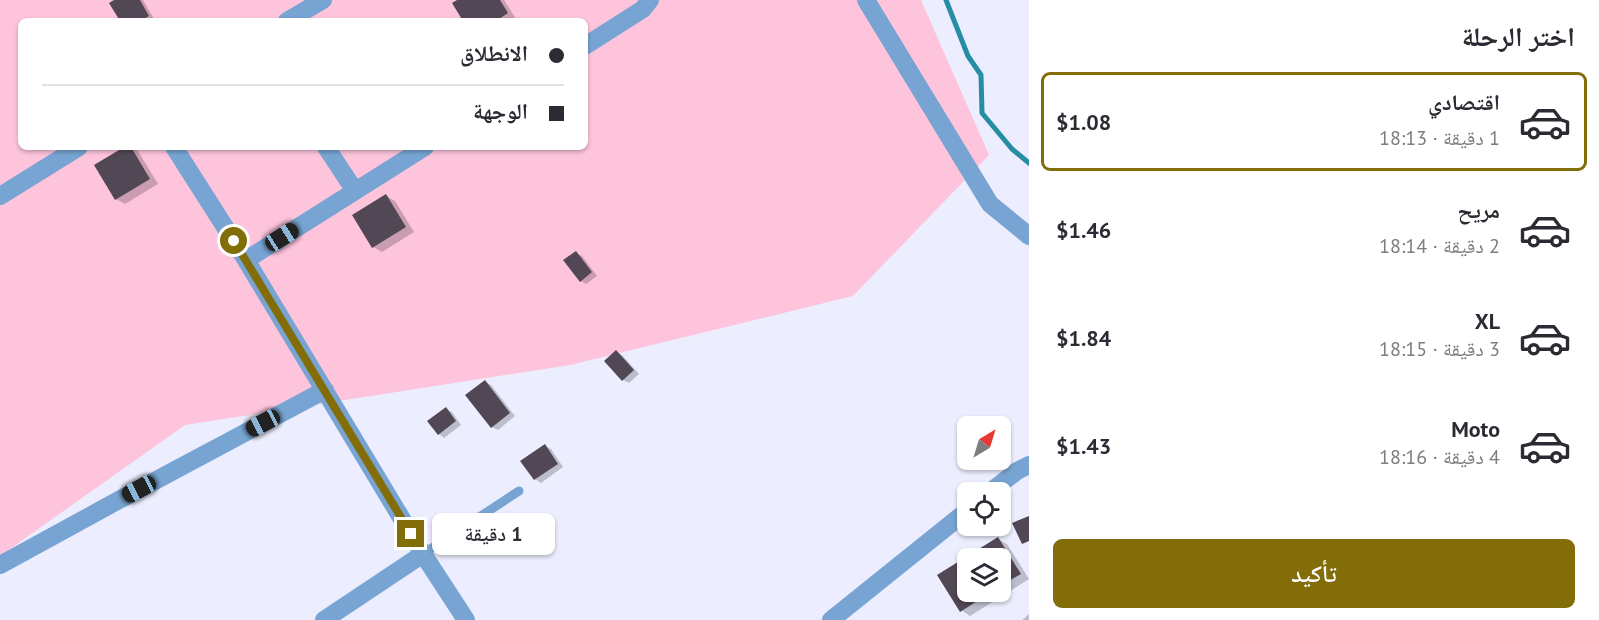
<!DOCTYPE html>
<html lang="ar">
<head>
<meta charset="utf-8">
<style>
  :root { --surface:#fff; --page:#f2f2f3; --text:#2b2b33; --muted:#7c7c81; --line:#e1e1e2; --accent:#836d09 }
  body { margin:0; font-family:"PT Sans","Noto Naskh Arabic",sans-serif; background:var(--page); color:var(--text); direction:rtl; height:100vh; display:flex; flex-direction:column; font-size:22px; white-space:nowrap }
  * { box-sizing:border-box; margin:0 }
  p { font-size:20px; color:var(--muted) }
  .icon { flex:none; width:33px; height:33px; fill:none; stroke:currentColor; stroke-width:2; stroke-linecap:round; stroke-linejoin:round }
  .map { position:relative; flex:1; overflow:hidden; direction:ltr }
  .drawer { display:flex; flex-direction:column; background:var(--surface); width:570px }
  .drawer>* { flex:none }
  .banner { position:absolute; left:18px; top:18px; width:570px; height:132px; border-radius:9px; box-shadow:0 2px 4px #0004; direction:rtl; display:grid; align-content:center; height:132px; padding:0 24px; background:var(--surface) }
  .needle { width:39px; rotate:38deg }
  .fabs { position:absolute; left:957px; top:416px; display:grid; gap:12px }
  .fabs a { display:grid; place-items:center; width:54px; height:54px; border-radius:9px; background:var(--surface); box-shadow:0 2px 4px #0004; font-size:30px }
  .end { position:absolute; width:27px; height:27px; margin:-14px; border:8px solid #836d09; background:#fff; box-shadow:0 0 0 3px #fff }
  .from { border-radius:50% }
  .bubble { position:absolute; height:42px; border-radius:9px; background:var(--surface); box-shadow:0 2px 4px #0004; font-size:20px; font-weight:600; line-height:42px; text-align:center; direction:rtl }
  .car { position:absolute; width:18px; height:36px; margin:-18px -9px; border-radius:8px; box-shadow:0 0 4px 2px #0007; background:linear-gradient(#222 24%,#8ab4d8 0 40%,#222 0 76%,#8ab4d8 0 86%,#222 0) }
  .banner b { display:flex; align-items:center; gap:21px; height:57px; font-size:22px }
  .banner b+b { border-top:2px solid var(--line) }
  .banner i { width:15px; height:15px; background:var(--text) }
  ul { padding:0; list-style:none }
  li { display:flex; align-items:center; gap:18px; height:99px; margin:0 12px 9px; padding:0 12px; border:3px solid transparent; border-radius:9px }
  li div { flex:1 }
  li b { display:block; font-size:22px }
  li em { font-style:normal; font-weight:600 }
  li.current { border-color:var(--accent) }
  li>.icon { width:54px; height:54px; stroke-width:1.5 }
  h2 { padding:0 24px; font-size:27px; line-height:72px }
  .button { display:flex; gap:12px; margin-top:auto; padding:12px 24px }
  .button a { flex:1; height:69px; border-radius:9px; background:var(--accent); color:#fff; font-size:24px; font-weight:600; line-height:69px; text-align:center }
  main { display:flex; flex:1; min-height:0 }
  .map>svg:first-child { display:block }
</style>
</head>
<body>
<main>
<section class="drawer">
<h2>اختر الرحلة</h2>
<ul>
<li class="current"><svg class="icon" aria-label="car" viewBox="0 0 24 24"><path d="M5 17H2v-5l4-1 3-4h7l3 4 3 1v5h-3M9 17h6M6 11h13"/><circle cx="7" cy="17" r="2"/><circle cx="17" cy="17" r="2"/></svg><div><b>اقتصادي</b><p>1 دقيقة · 18:13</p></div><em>$1.08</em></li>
<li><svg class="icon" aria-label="car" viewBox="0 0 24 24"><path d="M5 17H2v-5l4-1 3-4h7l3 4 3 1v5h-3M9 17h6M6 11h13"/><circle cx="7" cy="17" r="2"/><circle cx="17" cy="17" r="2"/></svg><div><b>مريح</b><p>2 دقيقة · 18:14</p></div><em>$1.46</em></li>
<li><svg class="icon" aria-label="car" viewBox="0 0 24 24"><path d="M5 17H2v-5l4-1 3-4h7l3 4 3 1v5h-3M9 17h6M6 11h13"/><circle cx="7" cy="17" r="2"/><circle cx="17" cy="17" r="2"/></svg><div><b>XL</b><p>3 دقيقة · 18:15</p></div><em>$1.84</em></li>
<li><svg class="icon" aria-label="car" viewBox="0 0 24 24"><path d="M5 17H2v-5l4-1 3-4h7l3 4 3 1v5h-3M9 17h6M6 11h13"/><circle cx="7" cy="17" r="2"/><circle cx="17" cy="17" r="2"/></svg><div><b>Moto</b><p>4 دقيقة · 18:16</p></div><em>$1.43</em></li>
</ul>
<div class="button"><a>تأكيد</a></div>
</section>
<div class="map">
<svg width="1029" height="620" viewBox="0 0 1029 620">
  <rect width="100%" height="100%" fill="#ecedfe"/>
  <path fill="#fdc4dc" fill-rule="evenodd" d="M0,0H921L989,155L853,296L570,365L185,425L0,556ZM21,21H585V147H21Z"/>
  <path fill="#0003" fill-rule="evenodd" d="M117,0H143L154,19L151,21H121Z
    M460,0H504L516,19L512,21H465Z
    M127,147H132L138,151L158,184L125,204L116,199Z
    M386,196L395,201L414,232L382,252L373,247Z
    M576,253L582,256L597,276L586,284L581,281Z
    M616,352L622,355L639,374L629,383L623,380Z
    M485,382L491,385L515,416L498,430L492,427Z
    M446,409L452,412L461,425L444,438L439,434Z
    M545,446L551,449L563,467L541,483L535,479Z
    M998,539L1007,544L1029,579L970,616L961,610L939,576ZM968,558H1000V591H968Z
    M1029,614V620H1022Z"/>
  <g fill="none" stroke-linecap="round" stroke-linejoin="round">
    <path stroke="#268da4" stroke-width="5" d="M946,0L968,56L981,75L982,113L1012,149L1029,163"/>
  </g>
  <path fill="#524855" d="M114,0H140L149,16L140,21H120L109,3Z
    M457,0H500L508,13L496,21H463L452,3Z
    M124,147H131L150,179L115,200L94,165Z
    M386,194L406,227L372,248L352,215Z
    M576,251L592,272L580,282L563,260Z
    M616,350L634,370L622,381L604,361Z
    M485,380L510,413L491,428L465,395Z
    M446,407L456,421L438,435L427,421Z
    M545,444L558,464L534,480L520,461Z
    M1029,516V541L1022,544L1012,523Z
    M998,537L1021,574L1000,586V558H968V591H993L960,612L937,575Z"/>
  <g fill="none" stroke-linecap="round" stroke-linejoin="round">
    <path stroke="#77a4d2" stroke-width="9" d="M423,554L519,491"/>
    <path stroke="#77a4d2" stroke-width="18" d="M866,0L990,204L1029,236
      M287,21L323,0
      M585,46L643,9L650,0
      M174,147L246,260L423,554L466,620
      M326,147L355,191
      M0,196L79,147
      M246,260L425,147
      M990,492L1017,471L1029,465
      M0,565L119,500L325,390
      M324,620L423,554
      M831,620L968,510"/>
  </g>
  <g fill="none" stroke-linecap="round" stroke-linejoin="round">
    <path stroke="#836d09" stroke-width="8" d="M234,241L411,534"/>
  </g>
</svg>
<div class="fabs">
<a><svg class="needle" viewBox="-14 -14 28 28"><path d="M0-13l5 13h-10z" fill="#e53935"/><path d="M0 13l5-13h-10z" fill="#7c7c81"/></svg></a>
<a><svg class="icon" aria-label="locate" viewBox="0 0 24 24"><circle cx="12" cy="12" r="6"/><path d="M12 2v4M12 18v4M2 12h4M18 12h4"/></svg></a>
<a><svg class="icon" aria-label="layers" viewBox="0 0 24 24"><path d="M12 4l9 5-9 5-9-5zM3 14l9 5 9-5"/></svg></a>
</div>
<i class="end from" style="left:234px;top:241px"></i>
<i class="end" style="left:411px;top:534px"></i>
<div class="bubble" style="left:432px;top:513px;width:123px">1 دقيقة</div>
<i class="car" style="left:282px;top:237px;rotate:58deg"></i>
<i class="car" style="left:263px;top:423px;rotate:242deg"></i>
<i class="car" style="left:139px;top:489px;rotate:242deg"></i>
<div class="banner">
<b><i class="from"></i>الانطلاق</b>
<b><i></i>الوجهة</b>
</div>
</div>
</main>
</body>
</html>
